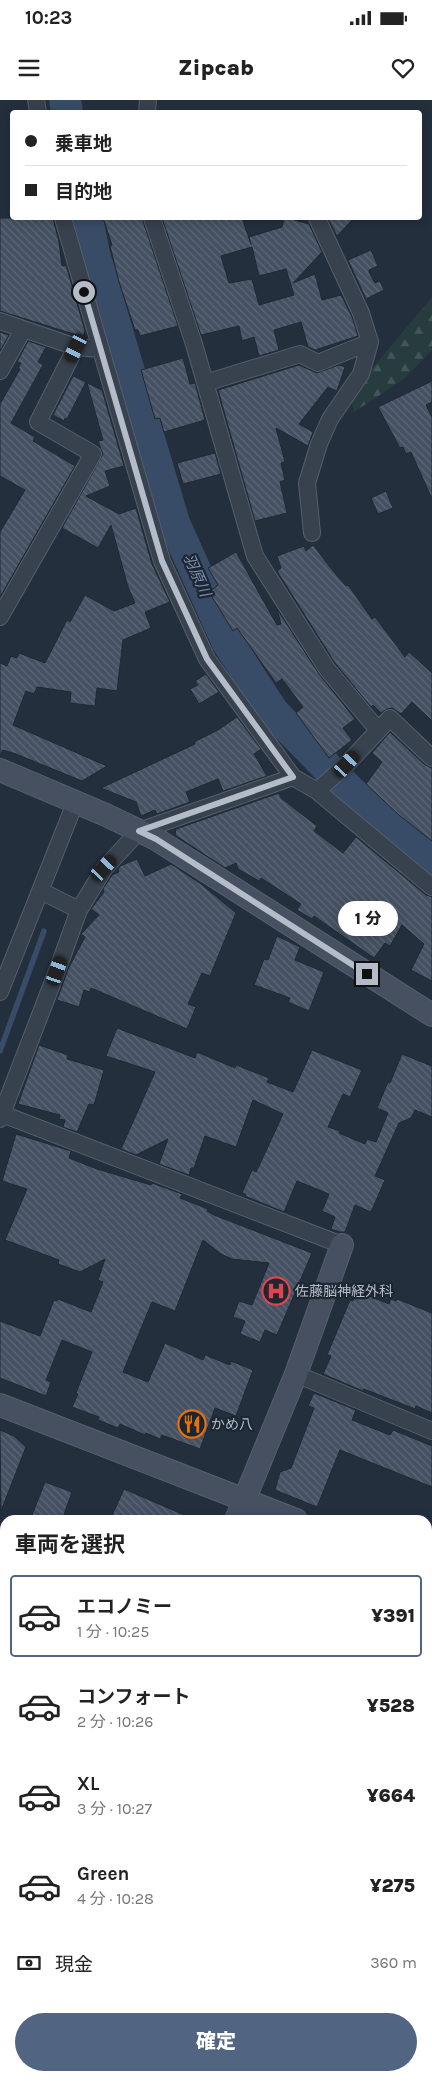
<!DOCTYPE html>
<html lang="ja">
<head>
<meta charset="utf-8">
<style>
  :root { --surface:#fff; --page:#f6f6f6; --text:#222; --muted:#767676; --line:#e0e0e0; --accent:#516482 }
  body { margin:0; font-family:Karla,"Noto Sans JP",sans-serif; background:var(--page); color:var(--text); height:100vh; display:flex; flex-direction:column; font-size:19px; white-space:nowrap }
  * { box-sizing:border-box; margin:0 }
  p { font-size:16px; color:var(--muted) }
  .icon { flex:none; width:28px; height:28px; fill:none; stroke:currentColor; stroke-width:2; stroke-linecap:round; stroke-linejoin:round }
  .map { position:relative; flex:1; overflow:hidden }
  .side { position:absolute; left:0px; top:1415px; width:432px; height:566px; display:flex; flex-direction:column; background:var(--surface); border-radius:15px 15px 0 0; box-shadow:0 2px 12px #0003 }
  .side>* { flex:none }
  .guide { position:absolute; left:10px; top:10px; width:412px; height:110px; border-radius:5px; box-shadow:0 2px 12px #0003; display:grid; align-content:center; height:110px; padding:0 15px; background:var(--surface) }
  .end { position:absolute; width:22px; height:22px; margin:-11px; border:6px solid #b4bcc9; background:#111; box-shadow:0 0 0 2px #111 }
  .from { border-radius:50% }
  .bubble { position:absolute; height:35px; border-radius:18px; background:var(--surface); box-shadow:0 2px 12px #0003; font-size:16px; font-weight:800; line-height:35px; text-align:center }
  .car { position:absolute; width:15px; height:30px; margin:-15px -8px; border-radius:6px; box-shadow:0 0 4px 1px #0007; background:linear-gradient(#222 24%,#8ab4d8 0 40%,#222 0 76%,#8ab4d8 0 86%,#222 0) }
  .guide b { display:flex; align-items:center; gap:18px; height:48px; font-size:19px }
  .guide b+b { border-top:1px solid var(--line) }
  .guide i { width:12px; height:12px; background:var(--text) }
  ul { padding:0; list-style:none }
  li { display:flex; align-items:center; gap:15px; height:82px; margin:0 10px 8px; padding:0 5px; border:2px solid transparent; border-radius:5px }
  li div { flex:1 }
  li b { display:block; font-size:19px }
  li em { font-style:normal; font-weight:800 }
  li.selected { border-color:var(--accent) }
  li>.icon { width:45px; height:45px; stroke-width:1.5 }
  h2 { padding:0 15px; font-size:22px; line-height:60px }
  .pay { display:flex; align-items:center; gap:12px; height:55px; padding:0 15px; font-size:19px }
  .pay p { margin-inline-start:auto }
  .cta { display:flex; gap:10px; margin-top:auto; padding:10px 15px }
  .cta a { flex:1; height:58px; border-radius:30px; background:var(--accent); color:#fff; font-size:20px; font-weight:800; line-height:58px; text-align:center }
  .status { display:flex; justify-content:space-between; align-items:center; height:35px; padding:0 25px; background:var(--surface); direction:ltr }
  .status svg { height:14px; fill:currentColor }
  header { display:flex; justify-content:space-between; align-items:center; height:65px; padding:0 15px; background:var(--surface); font-size:22px; font-weight:800 }
  .map>svg:first-child { display:block }
</style>
</head>
<body>
<div class="status"><b>10:23</b><svg viewBox="0 0 49 12"><path d="M0 12V9h3v3zM5 12V6h3v6zM10 12V3h3v9zM15 12V0h3v12zM26 1h20v11H26zM47 4h2v5h-2z"/></svg></div>
<header><svg class="icon" aria-label="menu" viewBox="0 0 24 24"><path d="M4 6h16M4 12h16M4 18h16"/></svg>Zipcab<svg class="icon" aria-label="heart" viewBox="0 0 24 24"><path d="M12 20l-8-8c-3-5 5-10 8-4 3-6 11-1 8 4z"/></svg></header>
<div class="map">
<svg width="432" height="1981" viewBox="0 0 432 1981">
  <defs>
    <pattern id="forest-firs" width="22" height="20" patternUnits="userSpaceOnUse" patternTransform="scale(1.25)"><rect width="22" height="20" fill="#263c3f"/><path d="M5 1l3.5 6h-7zM16 11l3.5 6h-7z" fill="#435659"/></pattern>
    <pattern id="building-back-hatch" width="6" height="6" patternUnits="userSpaceOnUse" patternTransform="scale(1.25)"><rect width="6" height="6" fill="#455162"/><path d="M-1 5l2 2M0 0l6 6M5-1l2 2" fill="none" stroke="#5d6877"/></pattern>
  </defs>
  <rect width="100%" height="100%" fill="#242f3e"/>
  <path fill="url(#forest-firs)" d="M432,197V250L404,279L354,312L350,295Z"/>
  <g fill="none" stroke-linecap="round" stroke-linejoin="round">
    <path stroke="#394c67" stroke-width="5.5" d="M0,951L44,831"/>
    <path stroke="#394c67" stroke-width="32" d="M65,0L67,12
      M87,118L94,154L174,423L227,541L273,612L351,692L432,759
      M0,1623L5,1625
      M428,1796L432,1799"/>
  </g>
  <path fill="url(#building-back-hatch)" stroke="#1f2835" fill-rule="evenodd" d="M0,118H53L59,142L62,166L66,165L85,231L83,237L0,211Z
    M103,118H142L178,226L140,236L138,230H135L119,182L110,146L112,145Z
    M162,118H242L251,144L249,137L282,127L284,119L287,120V118L309,124L322,152L293,183L315,174L322,200L341,195L352,217L358,236L315,250L308,247L301,222L274,230L279,250L259,256L254,237L242,241L239,226L201,235ZM252,147L259,176L286,169L294,195L259,205L252,179L229,183L221,156Z
    M328,118H354L337,136Z
    M371,150L378,166L369,170V172L375,183L380,181L384,190L366,199L348,160Z
    M0,232L9,235L0,251Z
    M28,241L46,247L38,262L43,265L11,323L35,337L33,341L75,366L0,497V432L25,390L0,376V304L20,269H18L21,263L17,262Z
    M183,258L190,284L195,283L205,320L164,332L160,318L155,319L141,270Z
    M299,265L317,273L339,265L345,267L337,291L328,287L299,324L313,332L308,346L276,328L285,362L281,363L285,380L280,382L287,413L255,421L218,290Z
    M73,276L86,282L67,319L65,318L64,321L53,315Z
    M432,281V302L426,305L432,317V399L411,352L406,354L403,347L400,348L378,307Z
    M87,283L102,290L124,366L105,371L110,386L86,396L119,414L136,408L152,464L170,502L145,512L151,528L123,540L117,591L97,588L95,606L70,603L71,592L37,587L34,594L26,591L13,625L107,666L82,681L16,654L3,650L0,655V563L7,566L11,556L17,558L19,553L45,563L67,520L70,522L85,495L114,511L135,503L128,487L111,425L98,448L62,428L103,354L98,341L103,340Z
    M215,353L221,374L183,384L177,363Z
    M386,391L393,408L378,414L371,398Z
    M313,445L333,471L346,486L348,485L372,519L375,517L405,557L409,552L432,573V621L412,602L401,614L392,608L387,609L381,613L373,605L371,607L335,563L277,471L281,468L277,456L304,446L306,451Z
    M236,452L277,525L281,524L277,509L319,574L355,619L343,628L352,640L329,658L296,613L303,607L282,579L276,583L237,528L233,531L209,492L218,485L208,468Z
    M206,574L219,592L199,604L190,589L198,585L195,581Z
    M237,617L261,649L254,654L267,676L223,691L218,679L186,692L190,702L157,714L155,710L141,716L136,702L101,688L195,644L194,642L218,630Z
    M390,632L425,665L432,668V741L399,715L366,684L382,662L372,653Z
    M279,693L281,698L317,726L314,731L343,753L356,737L426,795L432,797V881L411,870L424,844L402,825L390,846L385,843L374,858L314,816L312,819L297,810L301,804L261,778L259,781L238,769L236,763L225,768L175,735L176,729Z
    M137,759L145,776L171,764L201,784L236,813L210,876L202,873L188,904L196,907L187,929L91,888L90,892L84,890L79,907L57,900L68,869L85,837L81,834L99,815L91,809L104,792L103,789L112,775L119,772L118,769L120,766Z
    M277,836L300,847L295,860L324,872L309,911L288,902L290,898L254,885L264,859L268,860Z
    M117,928L195,958L197,952L235,968L236,965L269,978L267,982L293,992L312,950L362,970L350,997L343,994L328,1027L340,1031L339,1033L365,1044L367,1039L376,1042L388,1013L377,1008L388,982L390,983L402,954L432,966V1017L415,1010L411,1018L399,1023L375,1076L385,1080L371,1112L355,1105L345,1132H340L331,1129L335,1117L322,1111L329,1094L297,1081L284,1112L245,1096L246,1094L242,1093L252,1070L256,1072L259,1066L283,1014L253,1000L236,1047L205,1036L194,1068H191L189,1075L159,1064L168,1039L136,1055L121,1049L155,972L106,956Z
    M39,945L68,955L67,959L104,970L94,1005L89,1004L77,1032L63,1027L65,1020L59,1019L60,1015L18,1004Z
    M16,1034L71,1051L69,1058L97,1069L151,1085L152,1083L182,1094L180,1098L208,1109L207,1111L214,1115L312,1153L277,1235L265,1230L260,1242L240,1234L245,1221L233,1217L239,1201L252,1205L269,1163L232,1159L221,1154L203,1140L175,1211L152,1202L123,1272L148,1282L165,1243L203,1260L205,1255L230,1265L231,1261L253,1270L236,1316L215,1308L200,1349L162,1335L160,1339L146,1333L145,1335L120,1324L118,1328L98,1320L99,1317L72,1307L78,1294L76,1293L92,1252L62,1240L46,1280L51,1282L46,1296L0,1278V1221L40,1236L54,1200L57,1201L58,1199L91,1212L103,1182L98,1180L105,1159L80,1172L58,1164L59,1160L5,1140L27,1089L2,1081Z
    M357,1191L389,1204L391,1199L396,1201L397,1199L432,1213V1313L416,1306L415,1309L364,1289L363,1291L323,1274L331,1256L327,1255L350,1200L353,1201Z
    M314,1293L356,1310L352,1320L390,1335L393,1330L432,1346V1387L340,1350L317,1407L275,1390L280,1372L291,1368L314,1308L308,1306Z
    M0,1330L14,1336L26,1347L1,1411Z
    M45,1382L72,1392L62,1420H30Z
    M124,1389L196,1420H110Z"/>
  <g fill="none" stroke-linecap="round" stroke-linejoin="round">
    <g stroke="#565f6c" stroke-width="18">
      <path id="street" d="M36,0L38,12
        M147,12L148,0
        M152,118L194,244L255,456L327,569L378,630
        M0,221L76,247L100,249
        M0,271L23,230
        M205,283L300,254L318,263L370,242
        M312,433L307,383L319,344L330,319L361,274L370,242L361,213L317,118
        M0,517L93,354L38,322L76,247
        M293,677L317,691L432,787
        M317,691L347,664L390,618L432,658
        M41,791L79,810
        M0,892L75,703
        M2,1014L342,1145
        M0,1019L57,871L79,810L104,769L139,731L293,677L207,559L162,461L63,118
        M296,1274L432,1331
        M0,1452L5,1454
        M0,1595L5,1597
        M428,1633L432,1635
        M0,1653L5,1655
        M428,1767L432,1770
        M428,1829L432,1832
        M428,1868L432,1857
        M0,1908L5,1910
        M67,1981L69,1976
        M172,1981L174,1976
        M276,1981L278,1976
        M383,1981L385,1976"/>
    </g>
    <g stroke="#565f6c" stroke-width="24">
      <path id="secondary" d="M0,670L106,715L156,739L432,915
        M0,1305L296,1420
        M236,1420L296,1274L342,1145
        M428,1474L432,1476
        M0,1977L5,1965"/>
    </g>
    <use href="#street" stroke="#38414e" stroke-width="16"/>
    <use href="#secondary" stroke="#465061" stroke-width="22"/>
  </g>
  <g fill="none" stroke-linecap="round" stroke-linejoin="round">
    <path stroke="#b4bcc9" stroke-width="6" d="M84,192L162,461L207,559L293,677L139,731L156,739L367,874"/>
  </g>
  <defs>
    <g id="hospital-ring" transform="scale(1.4375)"><circle r="9.5" fill="#1d2633" stroke="#e0444e" stroke-width="1.5"/><path d="M-5-5h3v3.5h4V-5h3V5h-3V1.5h-4V5h-3Z" fill="#e0444e"/></g>
    <g id="restaurant-ring" transform="scale(1.4375)"><circle r="9.5" fill="#1d2633" stroke="#e8710a" stroke-width="1.5"/><path d="M-5-6h1v4h1v-4h1v4h1v-4h1v5L-1.5 .5V6h-2V.5L-5-1ZM5-6V6H3V1.5H1.5Q1.5-4 5-6Z" fill="#e8710a"/></g>
  </defs>
  <g fill-rule="evenodd">
    <use href="#hospital-ring" x="276" y="1191"/>
    <use href="#restaurant-ring" x="192" y="1324"/>
  </g>
  <g text-anchor="middle" stroke-width="4.5" stroke-linejoin="round" paint-order="stroke">
    <g font-size="14" fill="#b4bcc9" stroke="#1d2633" text-anchor="start">
      <text x="295" y="1196">佐藤脳神経外科</text>
      <text x="211" y="1329">かめ八</text>
    </g>
    <g font-size="15" font-style="italic" fill="#7c92b1" stroke="#1d2633">
      <text transform="translate(197 475) rotate(66)" y="5">羽原川</text>
    </g>
  </g>
</svg>
<i class="end from" style="left:84px;top:192px"></i>
<i class="end" style="left:367px;top:874px"></i>
<div class="bubble" style="left:338px;top:801px;width:60px">1 分</div>
<i class="car" style="left:76px;top:248px;rotate:206deg"></i>
<i class="car" style="left:347px;top:664px;rotate:42deg"></i>
<i class="car" style="left:104px;top:768px;rotate:43deg"></i>
<i class="car" style="left:57px;top:871px;rotate:19deg"></i>
<div class="guide">
<b><i class="from"></i>乗車地</b>
<b><i></i>目的地</b>
</div>
<section class="side">
<h2>車両を選択</h2>
<ul>
<li class="selected"><svg class="icon" aria-label="car" viewBox="0 0 24 24"><path d="M5 17H2v-5l4-1 3-4h7l3 4 3 1v5h-3M9 17h6M6 11h13"/><circle cx="7" cy="17" r="2"/><circle cx="17" cy="17" r="2"/></svg><div><b>エコノミー</b><p>1 分 · 10:25</p></div><em>¥391</em></li>
<li><svg class="icon" aria-label="car" viewBox="0 0 24 24"><path d="M5 17H2v-5l4-1 3-4h7l3 4 3 1v5h-3M9 17h6M6 11h13"/><circle cx="7" cy="17" r="2"/><circle cx="17" cy="17" r="2"/></svg><div><b>コンフォート</b><p>2 分 · 10:26</p></div><em>¥528</em></li>
<li><svg class="icon" aria-label="car" viewBox="0 0 24 24"><path d="M5 17H2v-5l4-1 3-4h7l3 4 3 1v5h-3M9 17h6M6 11h13"/><circle cx="7" cy="17" r="2"/><circle cx="17" cy="17" r="2"/></svg><div><b>XL</b><p>3 分 · 10:27</p></div><em>¥664</em></li>
<li><svg class="icon" aria-label="car" viewBox="0 0 24 24"><path d="M5 17H2v-5l4-1 3-4h7l3 4 3 1v5h-3M9 17h6M6 11h13"/><circle cx="7" cy="17" r="2"/><circle cx="17" cy="17" r="2"/></svg><div><b>Green</b><p>4 分 · 10:28</p></div><em>¥275</em></li>
</ul>
<div class="pay"><svg class="icon" aria-label="cash" viewBox="0 0 24 24"><path d="M3 7h18v10H3z"/><circle cx="12" cy="12" r="2"/></svg>現金<p>360 m</p></div>
<div class="cta"><a>確定</a></div>
</section>
</div>
</body>
</html>
